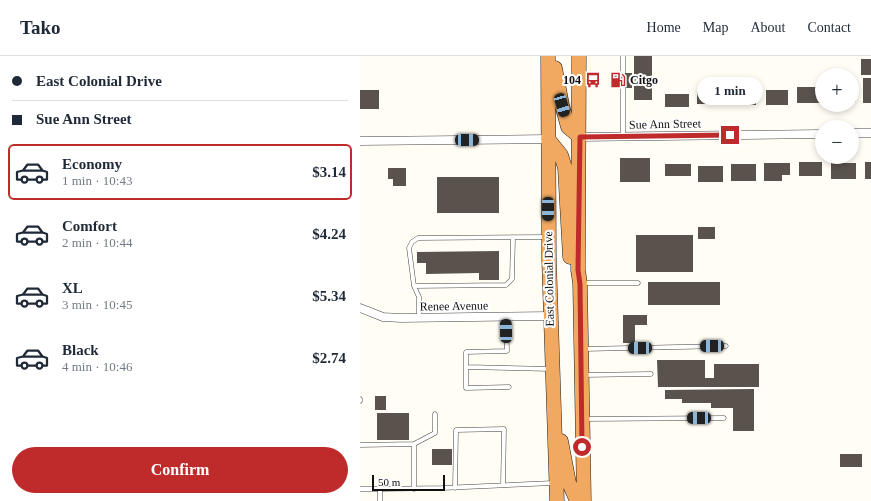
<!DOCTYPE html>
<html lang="en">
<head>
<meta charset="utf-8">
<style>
  :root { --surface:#fff; --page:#f2f2f3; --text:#1f2937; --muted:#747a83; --line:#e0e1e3; --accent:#bf2a2b }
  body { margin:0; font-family:"Times New Roman",serif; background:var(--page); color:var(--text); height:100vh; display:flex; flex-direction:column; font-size:15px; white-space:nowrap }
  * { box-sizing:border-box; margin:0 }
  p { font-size:13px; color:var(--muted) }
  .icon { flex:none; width:22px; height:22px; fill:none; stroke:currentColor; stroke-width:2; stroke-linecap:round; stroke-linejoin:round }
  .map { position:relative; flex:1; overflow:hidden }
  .drawer { display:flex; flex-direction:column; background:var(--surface); width:360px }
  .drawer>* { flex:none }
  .hud { display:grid; align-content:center; height:88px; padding:0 12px; background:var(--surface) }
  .buttons { position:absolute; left:455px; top:12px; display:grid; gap:8px }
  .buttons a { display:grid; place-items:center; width:44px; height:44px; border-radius:50%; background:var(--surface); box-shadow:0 2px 6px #0003; font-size:20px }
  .scale { position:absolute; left:12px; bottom:10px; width:73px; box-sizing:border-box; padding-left:4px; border:2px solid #101010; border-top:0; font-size:11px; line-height:14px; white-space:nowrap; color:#101010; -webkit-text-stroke:3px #fff; paint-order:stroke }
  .end { position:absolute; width:18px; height:18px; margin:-9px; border:5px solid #bf2a2b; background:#fff; box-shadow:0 0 0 2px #fff }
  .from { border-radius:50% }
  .bubble { position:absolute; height:28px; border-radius:14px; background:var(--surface); box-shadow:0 2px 6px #0003; font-size:13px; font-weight:700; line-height:28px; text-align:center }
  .car { position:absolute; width:12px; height:24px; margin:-12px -6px; border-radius:5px; box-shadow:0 0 3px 1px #0007; background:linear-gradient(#222 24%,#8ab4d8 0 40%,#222 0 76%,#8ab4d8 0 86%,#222 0) }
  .hud b { display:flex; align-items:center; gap:14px; height:38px; font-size:15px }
  .hud b+b { border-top:1px solid var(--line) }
  .hud i { width:10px; height:10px; background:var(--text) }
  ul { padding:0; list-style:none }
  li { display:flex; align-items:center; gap:12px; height:56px; margin:0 8px 6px; padding:0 4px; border:2px solid transparent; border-radius:6px }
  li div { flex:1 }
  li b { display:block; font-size:15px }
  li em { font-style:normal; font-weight:700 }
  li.current { border-color:var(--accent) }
  li>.icon { width:36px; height:36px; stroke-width:1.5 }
  .action { display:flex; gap:8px; margin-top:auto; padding:8px 12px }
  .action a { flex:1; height:46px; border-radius:24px; background:var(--accent); color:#fff; font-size:16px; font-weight:700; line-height:46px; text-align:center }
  header { display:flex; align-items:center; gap:24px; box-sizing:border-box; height:56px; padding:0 20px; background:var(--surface); border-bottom:1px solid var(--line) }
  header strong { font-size:19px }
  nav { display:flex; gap:22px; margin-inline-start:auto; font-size:14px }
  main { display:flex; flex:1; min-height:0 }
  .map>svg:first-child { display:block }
</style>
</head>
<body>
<header>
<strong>Tako</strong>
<nav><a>Home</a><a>Map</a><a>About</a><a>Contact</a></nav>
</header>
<main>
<section class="drawer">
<div class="hud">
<b><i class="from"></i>East Colonial Drive</b>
<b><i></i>Sue Ann Street</b>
</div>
<ul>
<li class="current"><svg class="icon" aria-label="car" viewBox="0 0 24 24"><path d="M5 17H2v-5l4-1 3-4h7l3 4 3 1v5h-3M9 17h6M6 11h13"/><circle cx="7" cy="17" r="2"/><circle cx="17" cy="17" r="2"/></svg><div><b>Economy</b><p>1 min · 10:43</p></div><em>$3.14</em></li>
<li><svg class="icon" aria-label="car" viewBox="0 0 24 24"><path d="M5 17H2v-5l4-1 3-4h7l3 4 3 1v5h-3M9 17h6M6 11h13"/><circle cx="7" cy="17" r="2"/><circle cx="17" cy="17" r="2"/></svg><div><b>Comfort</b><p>2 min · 10:44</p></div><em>$4.24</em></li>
<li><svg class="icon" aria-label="car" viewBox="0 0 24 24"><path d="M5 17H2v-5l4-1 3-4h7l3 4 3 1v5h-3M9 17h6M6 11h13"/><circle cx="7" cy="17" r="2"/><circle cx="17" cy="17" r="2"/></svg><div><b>XL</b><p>3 min · 10:45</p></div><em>$5.34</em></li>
<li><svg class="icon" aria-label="car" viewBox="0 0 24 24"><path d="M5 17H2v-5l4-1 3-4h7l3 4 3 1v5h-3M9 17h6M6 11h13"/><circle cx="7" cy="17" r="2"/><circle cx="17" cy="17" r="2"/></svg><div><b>Black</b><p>4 min · 10:46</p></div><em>$2.74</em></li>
</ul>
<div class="action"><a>Confirm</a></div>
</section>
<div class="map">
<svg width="511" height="445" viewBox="0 0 511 445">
  <rect width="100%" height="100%" fill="#fffdf4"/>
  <path fill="#59524d" d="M274,0H292V44H274Z
    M501,3H511V19H501Z
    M252,17H272V32H252Z
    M503,22H511V47H503Z
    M492,27H496V46H492Z
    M343,30H364V48H337V35H343Z
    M437,31H462V47H437Z
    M370,32H396V49H370Z
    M0,34H19V53H0Z
    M406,34H428V49H406Z
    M305,38H329V51H305Z
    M260,102H290V126H260Z
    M439,106H462V120H439Z
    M505,106H511V123H505Z
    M404,107H430V119H422V125H404Z
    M471,107H496V123H471Z
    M305,108H331V120H305Z
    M371,108H396V125H371Z
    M338,110H363V126H338Z
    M28,112H46V130H33V123H28Z
    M77,121H139V157H77Z
    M338,171H355V183H338Z
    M276,179H333V216H276Z
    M139,195V224H119V217L66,218V207H57V196Z
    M288,226H360V249H288Z
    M263,259H287V269H275V287H263Z
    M297,304H345V322H354V308H399V331H298Z
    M394,333V375H373V352H351V347H322V343H305V334Z
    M15,340H26V354H15Z
    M17,357H49V384H17Z
    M72,393H92V409H72Z
    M480,398H502V411H480Z"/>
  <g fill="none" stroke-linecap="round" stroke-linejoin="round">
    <g stroke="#434343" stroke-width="5">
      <path id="lane" d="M263,0V17
        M263,32V81
        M222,227H278
        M54,230L146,229L152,223L153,181
        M146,261L147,295L106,296V332L149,331
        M59,262V241L54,230L49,192L52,186L58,182L186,181
        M223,293L366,290
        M106,311L191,313
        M223,319L291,318
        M0,345V343
        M224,363L364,362
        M54,388L75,377V358
        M0,389L54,388V433
        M95,432L96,374L144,373L143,429
        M0,433H20
        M20,445V433L82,432L193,427"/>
    </g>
    <g stroke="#434343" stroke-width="9">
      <path id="street" d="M492,77H511
        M220,81L462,78
        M0,85L188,83
        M0,252L23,261L41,262L190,260"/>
    </g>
    <g stroke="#212121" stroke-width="15">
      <path id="highway" d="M188,0L189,203L197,445
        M219,0L218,214L220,227L224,445
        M195,12L202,49L208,71L220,81
        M188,83L201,99L205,112L210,201
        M201,385L209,427L217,445"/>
    </g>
    <use href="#lane" stroke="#fff" stroke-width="4"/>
    <use href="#street" stroke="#fff" stroke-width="8"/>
    <use href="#highway" stroke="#f1a860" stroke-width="14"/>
  </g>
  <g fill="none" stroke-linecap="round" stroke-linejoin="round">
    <path stroke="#bf2a2b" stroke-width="5" d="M222,391L220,228L218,214L220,81L370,79"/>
  </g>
  <defs>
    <g id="bus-bare" transform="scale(1.2)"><path d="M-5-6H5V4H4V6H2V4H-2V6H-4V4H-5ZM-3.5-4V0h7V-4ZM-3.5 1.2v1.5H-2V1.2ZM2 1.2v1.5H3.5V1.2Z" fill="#bf2a2b" stroke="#fff" stroke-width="2.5" paint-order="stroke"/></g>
    <g id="fuel-bare" transform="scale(1.2)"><path d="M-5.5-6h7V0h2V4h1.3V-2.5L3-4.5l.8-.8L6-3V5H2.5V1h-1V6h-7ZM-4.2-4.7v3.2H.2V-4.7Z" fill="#bf2a2b" stroke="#fff" stroke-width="2.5" paint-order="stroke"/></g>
  </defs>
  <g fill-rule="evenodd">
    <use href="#bus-bare" x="233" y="24"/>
    <use href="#fuel-bare" x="258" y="24"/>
  </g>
  <g text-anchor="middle" stroke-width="4" stroke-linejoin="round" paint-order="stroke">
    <g font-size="12" font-weight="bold" fill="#101010" stroke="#fff" text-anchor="end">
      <text x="221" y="28">104</text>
      <text x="270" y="28" text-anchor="start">Citgo</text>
    </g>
    <g font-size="12" fill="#101010" stroke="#fff">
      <text transform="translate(305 68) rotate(-1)" y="4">Sue Ann Street</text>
      <text transform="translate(189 223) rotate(-91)" y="4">East Colonial Drive</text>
      <text transform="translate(94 250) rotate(-1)" y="4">Renee Avenue</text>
    </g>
  </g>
</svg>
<div class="buttons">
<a>+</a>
<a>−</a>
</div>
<div class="scale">50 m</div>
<i class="end from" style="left:222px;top:391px"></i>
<i class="end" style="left:370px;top:79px"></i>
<div class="bubble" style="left:337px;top:21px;width:66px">1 min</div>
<i class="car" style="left:202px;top:49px;rotate:164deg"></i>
<i class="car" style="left:107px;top:84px;rotate:90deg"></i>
<i class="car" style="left:188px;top:153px;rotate:180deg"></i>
<i class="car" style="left:146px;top:275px;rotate:359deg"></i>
<i class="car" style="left:352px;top:290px;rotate:269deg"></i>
<i class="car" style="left:280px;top:292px;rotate:269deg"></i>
<i class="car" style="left:339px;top:362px;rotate:270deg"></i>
</div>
</main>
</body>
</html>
